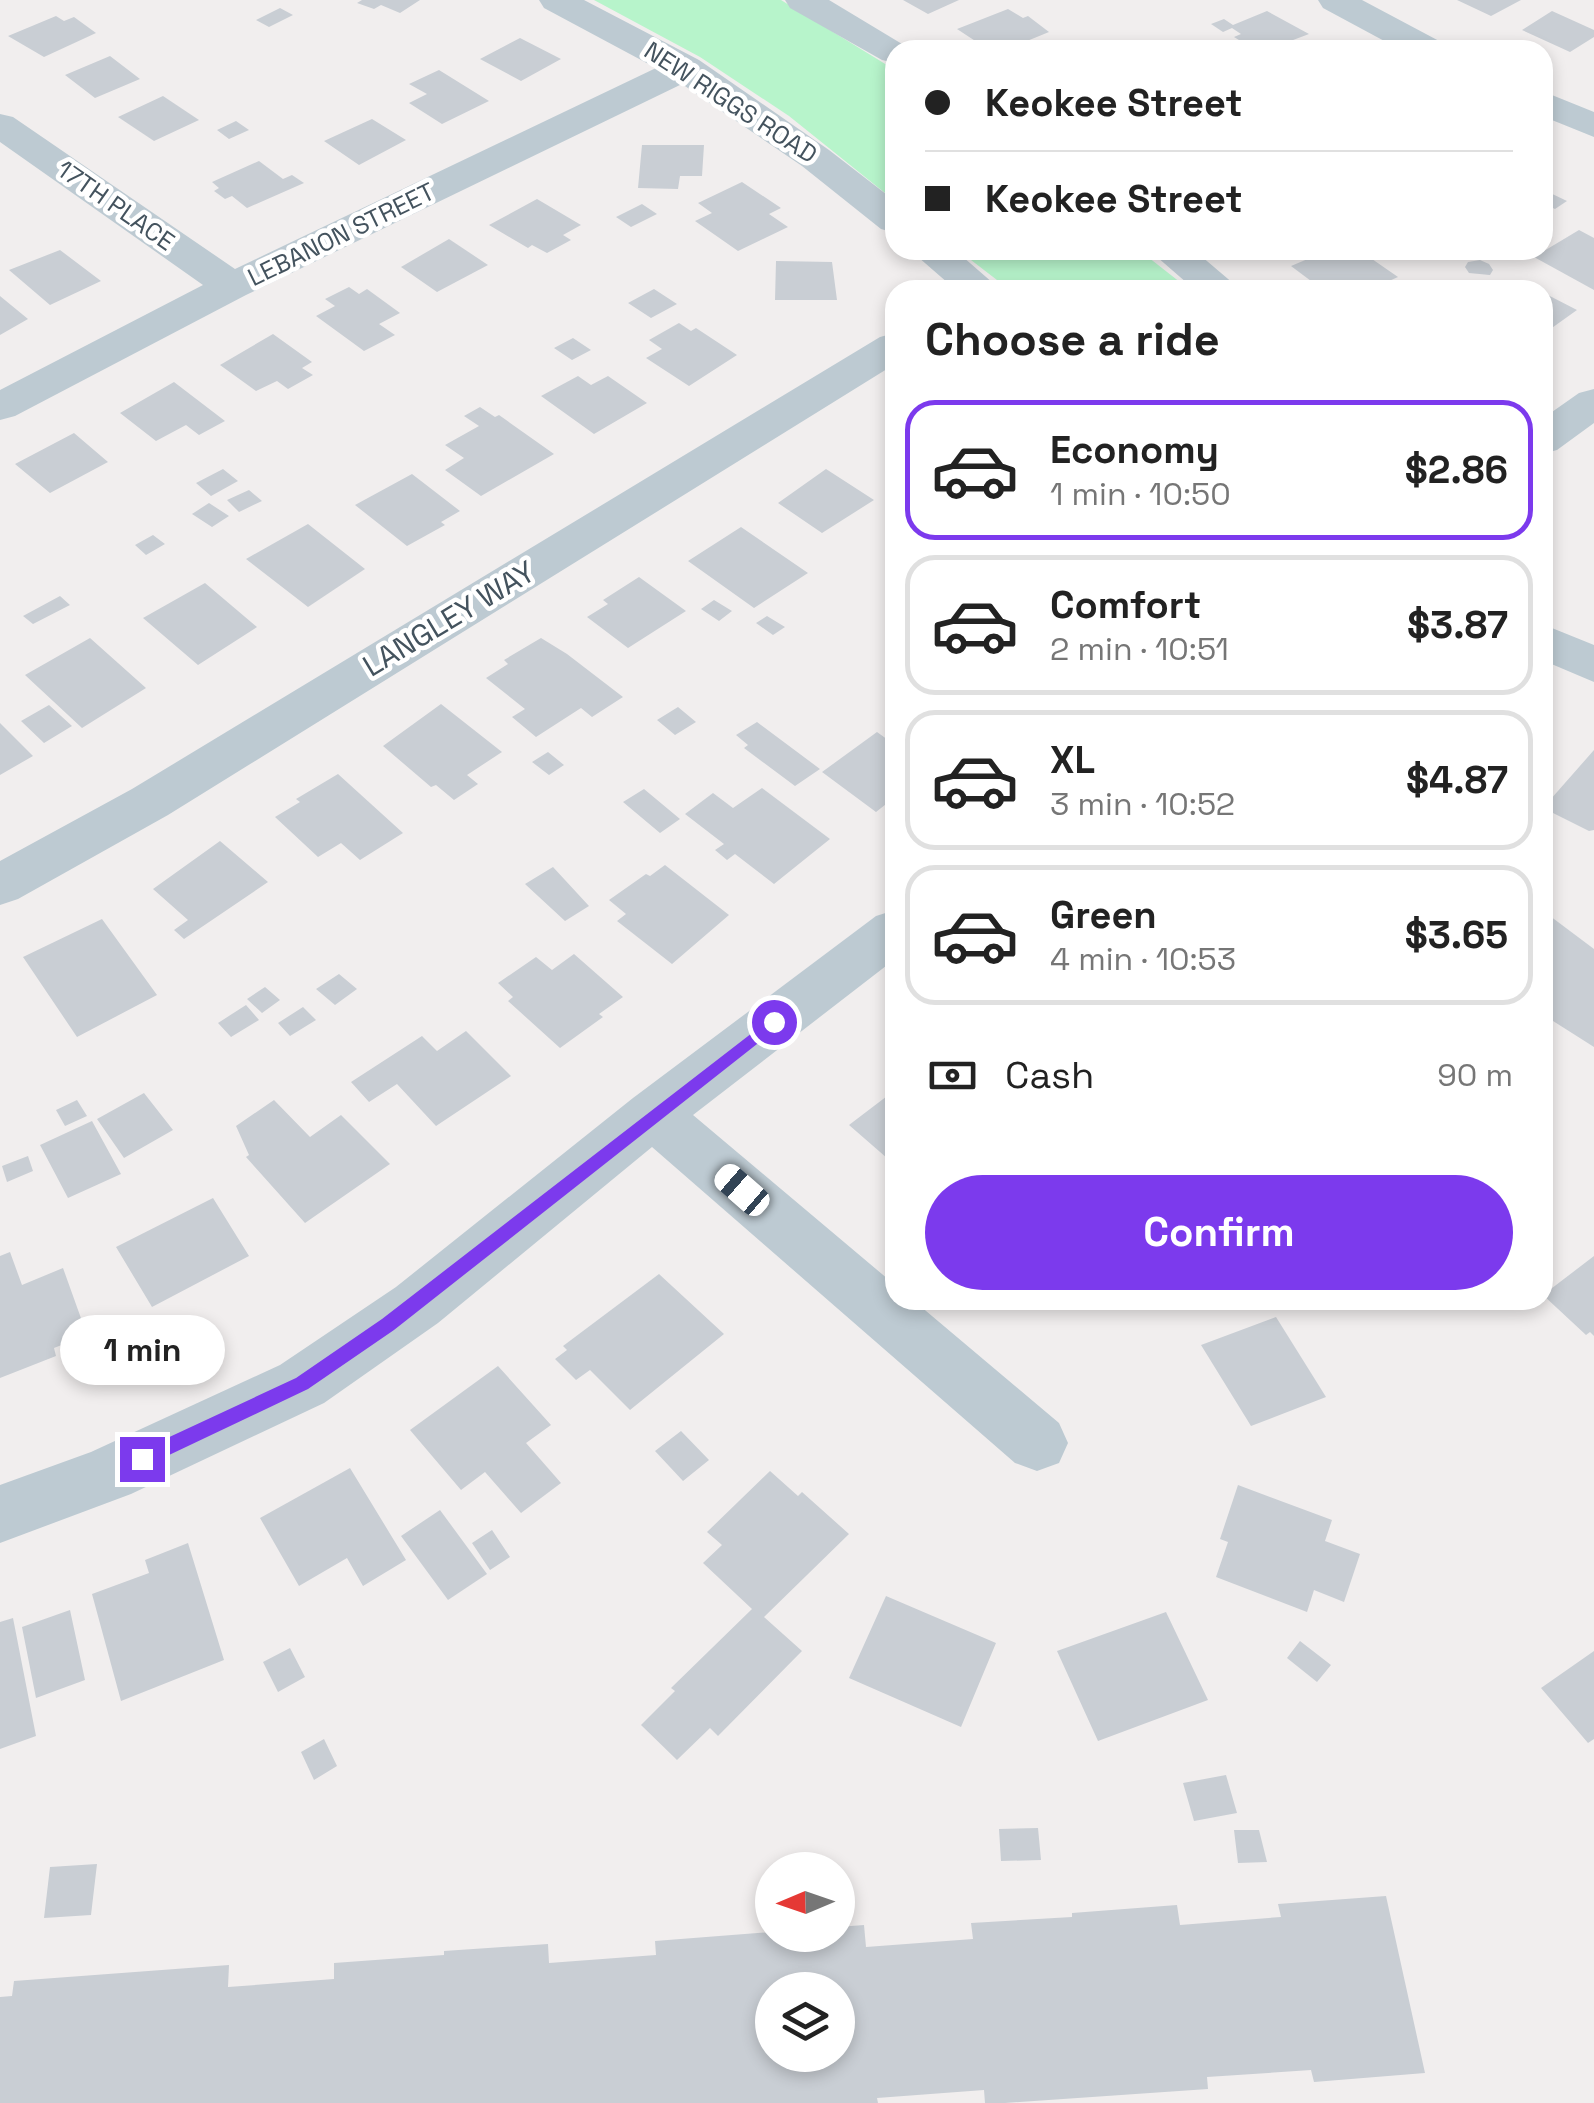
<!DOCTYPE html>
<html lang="en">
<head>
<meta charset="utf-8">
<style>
  :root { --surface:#fff; --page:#f6f6f6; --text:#222; --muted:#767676; --line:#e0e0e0; --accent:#7c3aed }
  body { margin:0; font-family:"Space Grotesk",sans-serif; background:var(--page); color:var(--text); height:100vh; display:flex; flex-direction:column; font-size:38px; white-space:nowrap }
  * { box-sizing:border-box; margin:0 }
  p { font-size:32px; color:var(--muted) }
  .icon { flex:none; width:55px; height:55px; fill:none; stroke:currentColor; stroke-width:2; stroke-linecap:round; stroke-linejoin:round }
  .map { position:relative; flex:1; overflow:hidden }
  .panel { position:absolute; left:885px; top:280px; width:668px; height:1030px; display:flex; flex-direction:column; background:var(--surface); border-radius:30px; box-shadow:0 5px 15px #0003 }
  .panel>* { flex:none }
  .hud { position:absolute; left:885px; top:40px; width:668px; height:220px; border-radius:30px; box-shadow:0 5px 15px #0003; display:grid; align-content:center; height:220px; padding:0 40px; background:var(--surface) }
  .needle { width:65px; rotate:268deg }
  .buttons { position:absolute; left:755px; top:1852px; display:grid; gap:20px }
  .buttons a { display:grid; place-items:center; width:100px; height:100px; border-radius:50%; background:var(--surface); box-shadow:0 5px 15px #0003; font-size:50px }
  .end { position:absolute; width:45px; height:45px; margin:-22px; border:12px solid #7c3aed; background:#fff; box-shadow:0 0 0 5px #fff }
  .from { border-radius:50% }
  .bubble { position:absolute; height:70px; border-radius:35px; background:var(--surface); box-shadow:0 5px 15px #0003; font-size:32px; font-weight:800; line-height:70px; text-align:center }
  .car { position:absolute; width:30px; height:60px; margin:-30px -15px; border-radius:12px; box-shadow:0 0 8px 2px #0007; background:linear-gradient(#fff 24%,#345 0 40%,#fff 0 76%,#345 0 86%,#fff 0) }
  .hud b { display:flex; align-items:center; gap:35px; height:95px; font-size:38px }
  .hud b+b { border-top:2px solid var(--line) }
  .hud i { width:25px; height:25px; background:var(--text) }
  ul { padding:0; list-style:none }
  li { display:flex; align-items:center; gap:30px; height:140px; margin:0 20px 15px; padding:0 20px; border:5px solid var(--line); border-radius:30px }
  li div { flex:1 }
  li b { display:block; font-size:38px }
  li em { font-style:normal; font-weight:800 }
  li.current { border-color:var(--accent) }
  li>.icon { width:90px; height:90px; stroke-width:1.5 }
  h2 { padding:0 40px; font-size:45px; line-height:120px }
  .pay { display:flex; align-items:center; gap:25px; height:110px; padding:0 40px; font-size:38px }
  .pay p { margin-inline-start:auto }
  .cta { display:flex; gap:20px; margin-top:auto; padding:20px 40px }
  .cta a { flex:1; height:115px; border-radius:60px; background:var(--accent); color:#fff; font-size:40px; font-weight:800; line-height:115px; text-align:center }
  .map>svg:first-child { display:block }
</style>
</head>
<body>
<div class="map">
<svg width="1594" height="2103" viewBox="0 0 1594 2103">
  <rect width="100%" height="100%" fill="#f1eeee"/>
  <path fill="#b7f4cb" d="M594,0H781L895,70V201L789,116L700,57Z
    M958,250H1139L1190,290H1010Z"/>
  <path fill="#c9ced4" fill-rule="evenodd" d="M362,0H420L400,13L381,5L374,9L357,3Z
    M903,0H959L928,14Z
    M1457,0H1521L1491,16Z
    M280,8L293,15L269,27L256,20Z
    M1008,9L1023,18L1028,16L1049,32L1005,50H989L957,29Z
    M1267,11L1309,34L1267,50L1260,45L1252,48L1234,37L1241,34L1232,28L1223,32L1211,24L1224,19L1233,25Z
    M1552,11L1594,30V37L1570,52L1522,30Z
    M56,16L64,21L74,17L96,33L44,57L8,36Z
    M520,38L561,59L521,81L480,59Z
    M110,56L140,79L95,98L65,75Z
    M439,70L489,101L442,124L409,103L427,94L409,84Z
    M163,96L199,120L154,141L118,117Z
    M372,119L406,140L359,165L324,141Z
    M236,121L249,130L229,139L217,130Z
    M642,145H704L702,176H680L678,189L638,188Z
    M259,161L283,179L292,175L304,183L247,208L232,196L225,199L214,191L219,188L212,182Z
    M742,182L781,208L769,214L788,227L738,251L695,221L712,213L698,203Z
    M1546,191L1567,201L1555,209L1542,203Z
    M537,199L581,225L563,235L571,240L547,253L532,245L528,248L489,225Z
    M642,204L657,214L631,227L616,217Z
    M1579,230L1594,238V290L1534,257Z
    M449,239L488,265L437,292L401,267Z
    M60,250L101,281L50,305L9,270Z
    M1329,250H1359L1398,277L1369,290H1323L1291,266Z
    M1480,260L1489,264L1493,270L1490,275L1469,273L1465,267L1468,262Z
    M776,261L832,262L837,300H775Z
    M349,287L359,294L367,289L400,313L379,324L395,335L364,351L316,316L335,306L325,299Z
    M654,289L677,304L651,318L628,303Z
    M1542,292L1577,310L1542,335Z
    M0,296L28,319L0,335Z
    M679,323L691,331L696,328L737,355L689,386L646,358L662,349L649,340Z
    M273,334L312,362L302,368L313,375L288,389L277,381L256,391L220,365Z
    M573,338L591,350L572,360L554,348Z
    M578,376L591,385L608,376L647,403L594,434L541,396Z
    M174,382L225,421L199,435L186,425L156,441L120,413Z
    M480,407L495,417L499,415L554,454L481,496L445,470L464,458L445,445L479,426L464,416Z
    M74,433L108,462L50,493L15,464Z
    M223,469L238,481L211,496L196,483Z
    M826,469L874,500L822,533L778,503Z
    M412,474L460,511L441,522L445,525L407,546L355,505Z
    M249,490L262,501L239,512L227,500Z
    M209,503L229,516L212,527L192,514Z
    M308,524L365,569L308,607L246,559Z
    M741,527L808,573L754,608L688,561Z
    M153,535L165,544L146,555L135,545Z
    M639,577L686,611L628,648L587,617L608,604L603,600Z
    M205,583L257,627L198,665L143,618Z
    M60,596L70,605L33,624L23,616Z
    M714,600L732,611L719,621L701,609Z
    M767,616L785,627L773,635L756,623Z
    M90,638L146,688L82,728L25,675Z
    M541,638L567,654L623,697L592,717L581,708L536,737L512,717L525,709L486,678L508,664L504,660Z
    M441,704L502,752L467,775L478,784L454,800L436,785L431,787L383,746Z
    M49,705L72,726L44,743L21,721Z
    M678,707L696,722L675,735L657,720Z
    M757,722L820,769L795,786L744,748L748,745L736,735Z
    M0,723L33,756L0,775Z
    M877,732L895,745V797L876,812L822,772Z
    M1594,750V830L1589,831L1543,808Z
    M548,752L564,765L549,775L532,762Z
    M338,774L403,833L360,860L341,843L318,857L275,817L300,802L296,799Z
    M762,788L830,839L774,884L735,854L727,860L715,850L724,844L685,814L713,793L733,808Z
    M644,789L680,819L660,833L623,802Z
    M220,841L268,882L184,939L174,930L188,920L153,889Z
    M665,865L729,915L672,964L617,921L626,914L609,900L646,874L650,876Z
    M553,867L589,906L565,921L525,884Z
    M1542,910L1594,949V1047L1542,1014Z
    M102,919L157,995L77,1037L23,957Z
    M574,954L623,997L599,1014L603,1017L560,1048L508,1001L513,997L498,983L536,957L552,970Z
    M339,974L357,989L335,1005L316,989Z
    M265,987L280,1000L262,1013L247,999Z
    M246,1005L259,1020L231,1037L218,1023Z
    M303,1007L316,1020L290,1036L278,1023Z
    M466,1031L511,1076L436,1126L397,1084L369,1102L351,1082L422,1036L437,1051Z
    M895,1090V1165L849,1125Z
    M144,1093L173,1130L124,1158L97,1119Z
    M77,1100L87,1116L65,1126L56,1110Z
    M274,1100L310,1137L341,1115L390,1164L305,1223L246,1157L249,1155L236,1126Z
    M92,1121L121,1174L68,1198L40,1145Z
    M28,1156L33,1171L7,1182L2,1166Z
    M213,1198L249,1256L152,1307L116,1247Z
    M10,1252L22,1285L63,1268L87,1335L54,1348L56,1356L0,1378V1256Z
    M1594,1256V1336L1590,1332L1586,1335L1543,1295Z
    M659,1274L724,1334L630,1410L590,1370L576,1380L555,1359L567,1350L563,1346Z
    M1276,1317L1326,1397L1251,1426L1201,1345Z
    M498,1366L551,1425L526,1443L561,1483L521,1513L485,1472L461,1490L410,1430Z
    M681,1431L709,1460L683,1481L655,1451Z
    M350,1468L406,1560L363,1586L347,1558L299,1586L260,1518Z
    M770,1471L798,1496L802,1492L849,1534L764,1617L802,1651L718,1736L710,1728L677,1760L641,1725L675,1691L671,1688L752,1609L703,1563L722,1545L707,1532Z
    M1238,1485L1332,1520L1325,1541L1360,1554L1344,1602L1314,1590L1307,1612L1216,1577L1228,1542L1220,1539Z
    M440,1510L487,1574L448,1600L401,1536Z
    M492,1530L510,1557L490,1570L472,1543Z
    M188,1543L224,1660L121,1701L92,1594L149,1573L145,1560Z
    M886,1596L996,1643L961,1727L849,1678Z
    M70,1610L85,1680L36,1698L22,1627Z
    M1166,1612L1208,1700L1098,1741L1057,1651Z
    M13,1618L36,1736L0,1749V1622Z
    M1300,1641L1331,1665L1317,1682L1287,1658Z
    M290,1648L305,1677L278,1692L263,1662Z
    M1594,1651V1739L1588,1743L1541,1688Z
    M324,1739L337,1766L314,1780L301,1752Z
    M1226,1775L1237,1813L1194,1821L1183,1783Z
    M1038,1828L1041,1860L1001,1861L999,1829Z
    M1234,1830H1259L1267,1862L1238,1863Z
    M97,1864L91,1915L44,1918L50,1867Z
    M1386,1896L1425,2073L1314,2082L1311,2070L1207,2077L1208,2089L1005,2103H985L984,2090L877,2098L878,2103H0V1997L12,1996L14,1981L229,1965L228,1987L334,1979V1963L444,1955V1951L548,1944L549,1963L656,1955L655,1941L772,1932V1935H838V1927L864,1925L866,1947L973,1939L971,1923L1072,1917V1913L1177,1905L1180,1925L1281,1917L1278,1904ZM772,1990H838V2055H772Z"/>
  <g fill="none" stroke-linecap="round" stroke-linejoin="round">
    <path fill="#bdcad2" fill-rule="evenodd" d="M539,0H584L699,60L829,150L895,201V233L881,229L802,166L682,84L246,295L15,416L0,420V390L203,285L0,142V114L13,117L235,269L656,68L544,8Z
      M785,0H829L912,50H895V63L882,60L790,8Z
      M1318,0H1362L1441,42L1446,50H1401L1323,8Z
      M1542,91L1594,112V137L1542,116Z
      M910,250H955L1001,290H956Z
      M1149,250H1194L1241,290H1195Z
      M895,333V364L168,815L18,899L0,905V861L132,789L880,337Z
      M1594,389V423L1557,450L1542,454V419L1579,393Z
      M1542,624L1594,645V682L1542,660Z
      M895,910V959L693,1115L895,1285V1300H913L1059,1423L1068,1443L1059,1463L1037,1471L1015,1463L652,1147L438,1323L324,1403L131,1494L0,1543V1485L91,1452L280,1365L396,1287L633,1098L876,916Z"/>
  </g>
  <path fill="#7c3aed" d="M774,1016L782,1022L780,1026L394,1330L308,1389L148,1465H135V1453L296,1378L382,1319Z"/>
  <g text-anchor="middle" stroke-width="9" stroke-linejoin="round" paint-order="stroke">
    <g font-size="25" fill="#44535e" stroke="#fff">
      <text transform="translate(731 102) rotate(33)" y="9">NEW RIGGS ROAD</text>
      <text transform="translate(116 205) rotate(35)" y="9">17TH PLACE</text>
      <text transform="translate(341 234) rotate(-26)" y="9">LEBANON STREET</text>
    </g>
    <g font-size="30" fill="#44535e" stroke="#fff">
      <text transform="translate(449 619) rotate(-31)" y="10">LANGLEY WAY</text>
    </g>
  </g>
</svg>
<div class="buttons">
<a><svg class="needle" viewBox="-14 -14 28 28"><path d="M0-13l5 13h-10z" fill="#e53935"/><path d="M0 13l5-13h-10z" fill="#767676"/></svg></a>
<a><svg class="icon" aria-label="layers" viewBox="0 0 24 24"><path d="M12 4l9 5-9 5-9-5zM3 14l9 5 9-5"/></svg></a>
</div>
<i class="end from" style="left:774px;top:1022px"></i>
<i class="end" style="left:142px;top:1459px"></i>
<div class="bubble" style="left:60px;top:1315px;width:165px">1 min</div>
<i class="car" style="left:742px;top:1190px;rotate:311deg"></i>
<div class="hud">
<b><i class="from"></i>Keokee Street</b>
<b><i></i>Keokee Street</b>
</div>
<section class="panel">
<h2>Choose a ride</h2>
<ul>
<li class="current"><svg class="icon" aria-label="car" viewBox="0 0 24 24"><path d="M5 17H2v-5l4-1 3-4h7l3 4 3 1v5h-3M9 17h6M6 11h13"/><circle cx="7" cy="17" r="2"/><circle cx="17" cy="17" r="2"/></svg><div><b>Economy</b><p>1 min · 10:50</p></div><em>$2.86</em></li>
<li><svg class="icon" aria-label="car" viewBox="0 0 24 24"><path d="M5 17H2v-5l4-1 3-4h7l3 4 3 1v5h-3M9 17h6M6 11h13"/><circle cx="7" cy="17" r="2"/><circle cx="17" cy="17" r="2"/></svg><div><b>Comfort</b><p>2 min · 10:51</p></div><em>$3.87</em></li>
<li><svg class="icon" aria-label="car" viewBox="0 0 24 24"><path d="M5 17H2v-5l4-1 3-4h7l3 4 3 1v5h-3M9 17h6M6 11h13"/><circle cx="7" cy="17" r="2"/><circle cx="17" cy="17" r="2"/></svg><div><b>XL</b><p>3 min · 10:52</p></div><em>$4.87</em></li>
<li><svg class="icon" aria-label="car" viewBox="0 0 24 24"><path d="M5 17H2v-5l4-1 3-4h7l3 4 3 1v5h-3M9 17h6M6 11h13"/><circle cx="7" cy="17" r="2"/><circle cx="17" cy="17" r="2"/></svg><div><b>Green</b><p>4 min · 10:53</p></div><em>$3.65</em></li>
</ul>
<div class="pay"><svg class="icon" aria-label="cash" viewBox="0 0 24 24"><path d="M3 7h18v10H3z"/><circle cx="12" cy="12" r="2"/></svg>Cash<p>90 m</p></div>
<div class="cta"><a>Confirm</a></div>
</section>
</div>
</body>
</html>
